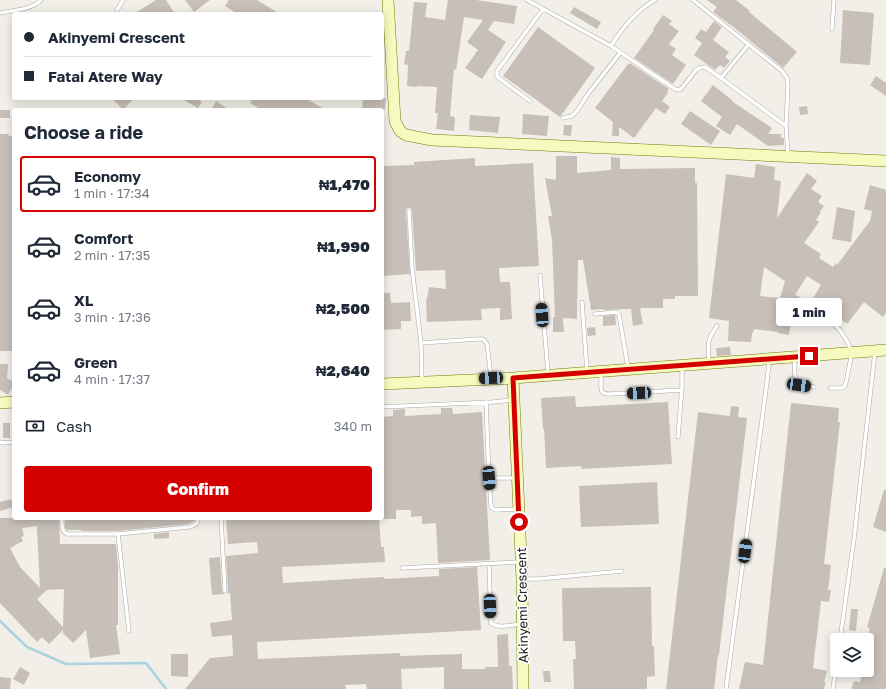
<!DOCTYPE html>
<html lang="en">
<head>
<meta charset="utf-8">
<style>
  :root { --surface:#fff; --page:#f6f6f7; --text:#1f2937; --muted:#747a83; --line:#e0e1e3; --accent:#d40000 }
  body { margin:0; font-family:"Golos Text",sans-serif; background:var(--page); color:var(--text); height:100vh; display:flex; flex-direction:column; font-size:15px; white-space:nowrap }
  * { box-sizing:border-box; margin:0 }
  p { font-size:13px; color:var(--muted) }
  .icon { flex:none; width:22px; height:22px; fill:none; stroke:currentColor; stroke-width:2; stroke-linecap:round; stroke-linejoin:round }
  .map { position:relative; flex:1; overflow:hidden }
  .panel { position:absolute; left:12px; top:108px; width:372px; height:412px; display:flex; flex-direction:column; background:var(--surface); border-radius:4px; box-shadow:0 2px 10px #0003 }
  .panel>* { flex:none }
  .hud { position:absolute; left:12px; top:12px; width:372px; height:88px; border-radius:4px; box-shadow:0 2px 10px #0003; display:grid; align-content:center; height:88px; padding:0 12px; background:var(--surface) }
  .tools { position:absolute; left:830px; top:633px; display:grid; gap:8px }
  .tools a { display:grid; place-items:center; width:44px; height:44px; border-radius:4px; background:var(--surface); box-shadow:0 2px 10px #0003; font-size:20px }
  .end { position:absolute; width:18px; height:18px; margin:-9px; border:5px solid #d40000; background:#fff; box-shadow:0 0 0 2px #fff }
  .from { border-radius:50% }
  .bubble { position:absolute; height:28px; border-radius:4px; background:var(--surface); box-shadow:0 2px 10px #0003; font-size:13px; font-weight:800; line-height:28px; text-align:center }
  .car { position:absolute; width:12px; height:24px; margin:-12px -6px; border-radius:5px; box-shadow:0 0 3px 1px #0007; background:linear-gradient(#222 24%,#8ab4d8 0 40%,#222 0 76%,#8ab4d8 0 86%,#222 0) }
  .hud b { display:flex; align-items:center; gap:14px; height:38px; font-size:15px }
  .hud b+b { border-top:1px solid var(--line) }
  .hud i { width:10px; height:10px; background:var(--text) }
  ul { padding:0; list-style:none }
  li { display:flex; align-items:center; gap:12px; height:56px; margin:0 8px 6px; padding:0 4px; border:2px solid transparent; border-radius:4px }
  li div { flex:1 }
  li b { display:block; font-size:15px }
  li em { font-style:normal; font-weight:800 }
  li.current { border-color:var(--accent) }
  li>.icon { width:36px; height:36px; stroke-width:1.5 }
  h2 { padding:0 12px; font-size:18px; line-height:48px }
  .pay { display:flex; align-items:center; gap:10px; height:44px; padding:0 12px; font-size:15px }
  .pay p { margin-inline-start:auto }
  .cta { display:flex; gap:8px; margin-top:auto; padding:8px 12px }
  .cta a { flex:1; height:46px; border-radius:4px; background:var(--accent); color:#fff; font-size:16px; font-weight:800; line-height:46px; text-align:center }
  .map>svg:first-child { display:block }
</style>
</head>
<body>
<div class="map">
<svg width="886" height="689" viewBox="0 0 886 689">
  <rect width="100%" height="100%" fill="#f2efe9"/>
  <g fill="none" stroke-linecap="round" stroke-linejoin="round">
    <path stroke="#aad3df" stroke-width="2.5" d="M0,621L27,647L66,664L146,663L166,689"/>
  </g>
  <path fill="#c7bfb8" fill-rule="evenodd" d="M156,0H166L175,14H134Z
    M185,0H210L194,12Z
    M229,0H257L280,14H238L225,6Z
    M448,0H476L517,6L514,24L494,21L488,30L506,42L482,79L465,68L478,50L467,42L483,20L464,17L456,70L454,69L450,116L455,117L454,131L436,129L438,113H435L437,87L417,86V87L407,86L408,65L404,64L406,51H409L414,2L427,3L425,17L445,20Z
    M707,0H736L750,11L749,12L797,52L783,68L736,29L713,12L717,7Z
    M574,7L601,22L597,29L570,13Z
    M843,10L874,13L870,65L840,63Z
    M663,15L672,21L669,24L679,31L669,44L676,49L672,55L686,65L673,84L634,58L654,30L653,29Z
    M714,21L722,27L713,40L729,52L725,57L730,61L724,68L720,65L715,70L694,55L702,43L695,38L701,29L706,32Z
    M538,27L595,68L560,117L503,76Z
    M630,63L669,89L667,92L668,93L662,101L670,107L665,114L656,108L634,138L619,127V136H612L613,122L595,108L628,64H629Z
    M876,76L886,83V96L870,85Z
    M713,85L733,101V102L772,128L768,134H781V138H784V145L768,146L737,124L730,135L716,126L722,117L701,101Z
    M112,98H134L123,110Z
    M180,98H196L202,102L198,108Z
    M253,98H305L326,110H262L250,103Z
    M363,98H386L385,110H362Z
    M216,101L230,110H211Z
    M807,106L808,114L800,115L799,107Z
    M0,110H10V118H0Z
    M690,111L720,131L711,145L681,124Z
    M523,114L549,116L547,136L522,134Z
    M470,115L500,117L498,133L469,130Z
    M564,125H572L571,136L563,135Z
    M0,134H8L9,136H14V351H0Z
    M556,156H577V173L611,170V157L620,158V169L695,168V183H697L698,296H675V299H663V308H640L643,324L633,326L631,309L603,310V309L591,310L583,260H578L577,319L563,318L564,332H553V317H555L552,240L548,216H552L545,178L556,180Z
    M475,158V166L533,163L539,266L499,268L500,282H510L512,319L500,320V308L481,309L482,320L427,322L426,299H427L429,287L446,289L445,270L416,271L412,211L411,208H408L406,209V211L410,274L383,276L382,249V166L414,165V162Z
    M756,164L775,167L774,180L781,181L777,218L807,173L817,181L811,189L822,196L818,202L824,206L820,211L821,212L816,220L819,222L804,243L821,254L819,258L833,267L836,263L837,265L870,221L872,211L864,209L870,185L886,190V313L883,317L864,302L848,323H846L826,309L825,311L811,302L821,285L807,276L795,295L800,297L797,305L794,304L790,328L789,335L777,333L778,332L754,329L753,333H752L751,342L728,341L729,321L709,318L726,174L754,178ZM764,267L785,281L780,298L760,296Z
    M837,207L855,211L851,242L832,239Z
    M382,293H390L391,303L410,302L411,321H401V329L382,330Z
    M615,315L616,325L603,326V316Z
    M595,327L596,335L588,336L587,328Z
    M730,347L731,355L717,356L716,348Z
    M0,364H8L7,378L14,382V384L8,395L0,390Z
    M575,396L576,407L668,402L672,464L582,469L581,466L546,468L544,429H543L541,398Z
    M791,403L839,408L838,422H840L824,564L831,565L828,590H831L829,602L821,601L813,668L827,671L824,682H826L824,689H739L745,662L763,665Z
    M731,406L739,407L738,417L747,418L719,655H718L714,689H666L698,412L730,416Z
    M441,408H452L453,414L482,412L490,560L438,563L436,523L422,524V516L411,517V510H396V519H382V417L393,416V410L405,409V416L441,414Z
    M3,423H10V438H3Z
    M657,482L659,524L581,527L579,486Z
    M884,490H886V532L873,527Z
    M11,499L13,507L0,511V502Z
    M0,518H59L60,544H116L118,565V625H116L120,654L90,658L86,630L73,643L63,633V630L49,644L42,637L37,642L0,603ZM37,526V530L40,588L20,567L10,548L23,541L21,537L24,536L22,528ZM64,589L63,627L37,599L47,590Z
    M65,518H195V520L193,522L188,524L118,531H81V530H67L65,527Z
    M226,518H379L381,547H384L385,562L282,567L283,583L384,577V579L439,576V569L477,567L481,630L257,642L258,659L400,653V656L462,654V669H485V667H498L497,635L508,634L509,666H512L513,689H444V667L401,669L402,689H367L366,684L345,685L346,689H185L210,658L233,656L232,635L212,637L210,623L232,620L230,593L227,594L228,591L226,556L258,553L257,542L228,544Z
    M169,532V538L154,539V534Z
    M220,557L222,591L224,594L212,595L209,558Z
    M884,568H886V689H851L854,681L860,682L863,670H867V639L870,628L867,627Z
    M651,587L652,646H654L655,676L647,677V689H574L573,659H576L575,641H563L562,588Z
    M851,609H858L856,631L849,630Z
    M171,654H188V677L171,676Z
    M20,667L30,673L24,685L13,679Z
    M543,671H550L551,682H544Z
    M0,677L11,678L10,689H0Z"/>
  <g fill="none" stroke-linecap="round" stroke-linejoin="round">
    <g stroke="#a9a9a9" stroke-width="4.5">
      <path id="lane" d="M527,0L611,46L675,89L678,90L681,89L696,70L699,68L705,67L721,78L786,126
        M693,0L782,71L787,78L788,84L786,126L788,155
        M117,10L123,0
        M0,13C11,11 34,9 41,0
        M832,29L834,0
        M611,46C622,28 636,11 655,0
        M721,78L749,44
        M530,101L500,79L497,76V71L543,9
        M563,118L572,116L577,111L588,94L620,53
        M409,211L412,268L421,343
        M540,275L548,373
        M582,302L587,371
        M819,311L839,329L847,341L852,352L847,378L845,386L842,388H830
        M595,314L616,312L619,314L628,368
        M795,358C795,363 793,381 798,384C802,387 810,386 814,387
        M709,362C708,345 706,341 717,326
        M601,374V389C602,394 606,394 610,394L682,390
        M422,381L421,343L478,339H483L487,344L491,377
        M486,402L489,478L491,505L492,508L495,510L517,509
        M382,407L493,402L513,400
        M678,437L682,386V367
        M0,442L3,443L14,442
        M489,478H516
        M62,518C62,524 61,531 67,534H118L129,631
        M221,518L225,591
        M118,534L189,527C194,526 199,524 198,518
        M489,564L491,623C499,629 511,625 520,624
        M402,568L520,562
        M523,579H538L622,571
        M840,640L854,539L875,352
        M726,689L767,382L769,361
        M833,689L837,659"/>
    </g>
    <g stroke="#707d05" stroke-width="12">
      <path id="secondary" d="M388,0L395,121L400,131L406,135L432,140L886,161
        M513,378L522,579L523,689
        M382,384L513,378L886,350
        M0,403L14,402"/>
    </g>
    <use href="#lane" stroke="#fff" stroke-width="3.5"/>
    <use href="#secondary" stroke="#f7fabf" stroke-width="11"/>
  </g>
  <g fill="none" stroke-linecap="round" stroke-linejoin="round">
    <path stroke="#d40000" stroke-width="5" d="M519,522L513,378L809,356"/>
  </g>
  <g text-anchor="middle" stroke-width="3.5" stroke-linejoin="round" paint-order="stroke">
    <g font-size="13" fill="#222" stroke="#fff">
      <text transform="translate(522 605) rotate(-91)" y="5">Akinyemi Crescent</text>
    </g>
  </g>
</svg>
<div class="tools">
<a><svg class="icon" aria-label="layers" viewBox="0 0 24 24"><path d="M12 4l9 5-9 5-9-5zM3 14l9 5 9-5"/></svg></a>
</div>
<i class="end from" style="left:519px;top:522px"></i>
<i class="end" style="left:809px;top:356px"></i>
<div class="bubble" style="left:776px;top:298px;width:66px">1 min</div>
<i class="car" style="left:542px;top:315px;rotate:356deg"></i>
<i class="car" style="left:491px;top:378px;rotate:267deg"></i>
<i class="car" style="left:799px;top:385px;rotate:98deg"></i>
<i class="car" style="left:639px;top:393px;rotate:267deg"></i>
<i class="car" style="left:489px;top:478px;rotate:175deg"></i>
<i class="car" style="left:745px;top:551px;rotate:8deg"></i>
<i class="car" style="left:490px;top:606px;rotate:178deg"></i>
<div class="hud">
<b><i class="from"></i>Akinyemi Crescent</b>
<b><i></i>Fatai Atere Way</b>
</div>
<section class="panel">
<h2>Choose a ride</h2>
<ul>
<li class="current"><svg class="icon" aria-label="car" viewBox="0 0 24 24"><path d="M5 17H2v-5l4-1 3-4h7l3 4 3 1v5h-3M9 17h6M6 11h13"/><circle cx="7" cy="17" r="2"/><circle cx="17" cy="17" r="2"/></svg><div><b>Economy</b><p>1 min · 17:34</p></div><em>₦1,470</em></li>
<li><svg class="icon" aria-label="car" viewBox="0 0 24 24"><path d="M5 17H2v-5l4-1 3-4h7l3 4 3 1v5h-3M9 17h6M6 11h13"/><circle cx="7" cy="17" r="2"/><circle cx="17" cy="17" r="2"/></svg><div><b>Comfort</b><p>2 min · 17:35</p></div><em>₦1,990</em></li>
<li><svg class="icon" aria-label="car" viewBox="0 0 24 24"><path d="M5 17H2v-5l4-1 3-4h7l3 4 3 1v5h-3M9 17h6M6 11h13"/><circle cx="7" cy="17" r="2"/><circle cx="17" cy="17" r="2"/></svg><div><b>XL</b><p>3 min · 17:36</p></div><em>₦2,500</em></li>
<li><svg class="icon" aria-label="car" viewBox="0 0 24 24"><path d="M5 17H2v-5l4-1 3-4h7l3 4 3 1v5h-3M9 17h6M6 11h13"/><circle cx="7" cy="17" r="2"/><circle cx="17" cy="17" r="2"/></svg><div><b>Green</b><p>4 min · 17:37</p></div><em>₦2,640</em></li>
</ul>
<div class="pay"><svg class="icon" aria-label="cash" viewBox="0 0 24 24"><path d="M3 7h18v10H3z"/><circle cx="12" cy="12" r="2"/></svg>Cash<p>340 m</p></div>
<div class="cta"><a>Confirm</a></div>
</section>
</div>
</body>
</html>
